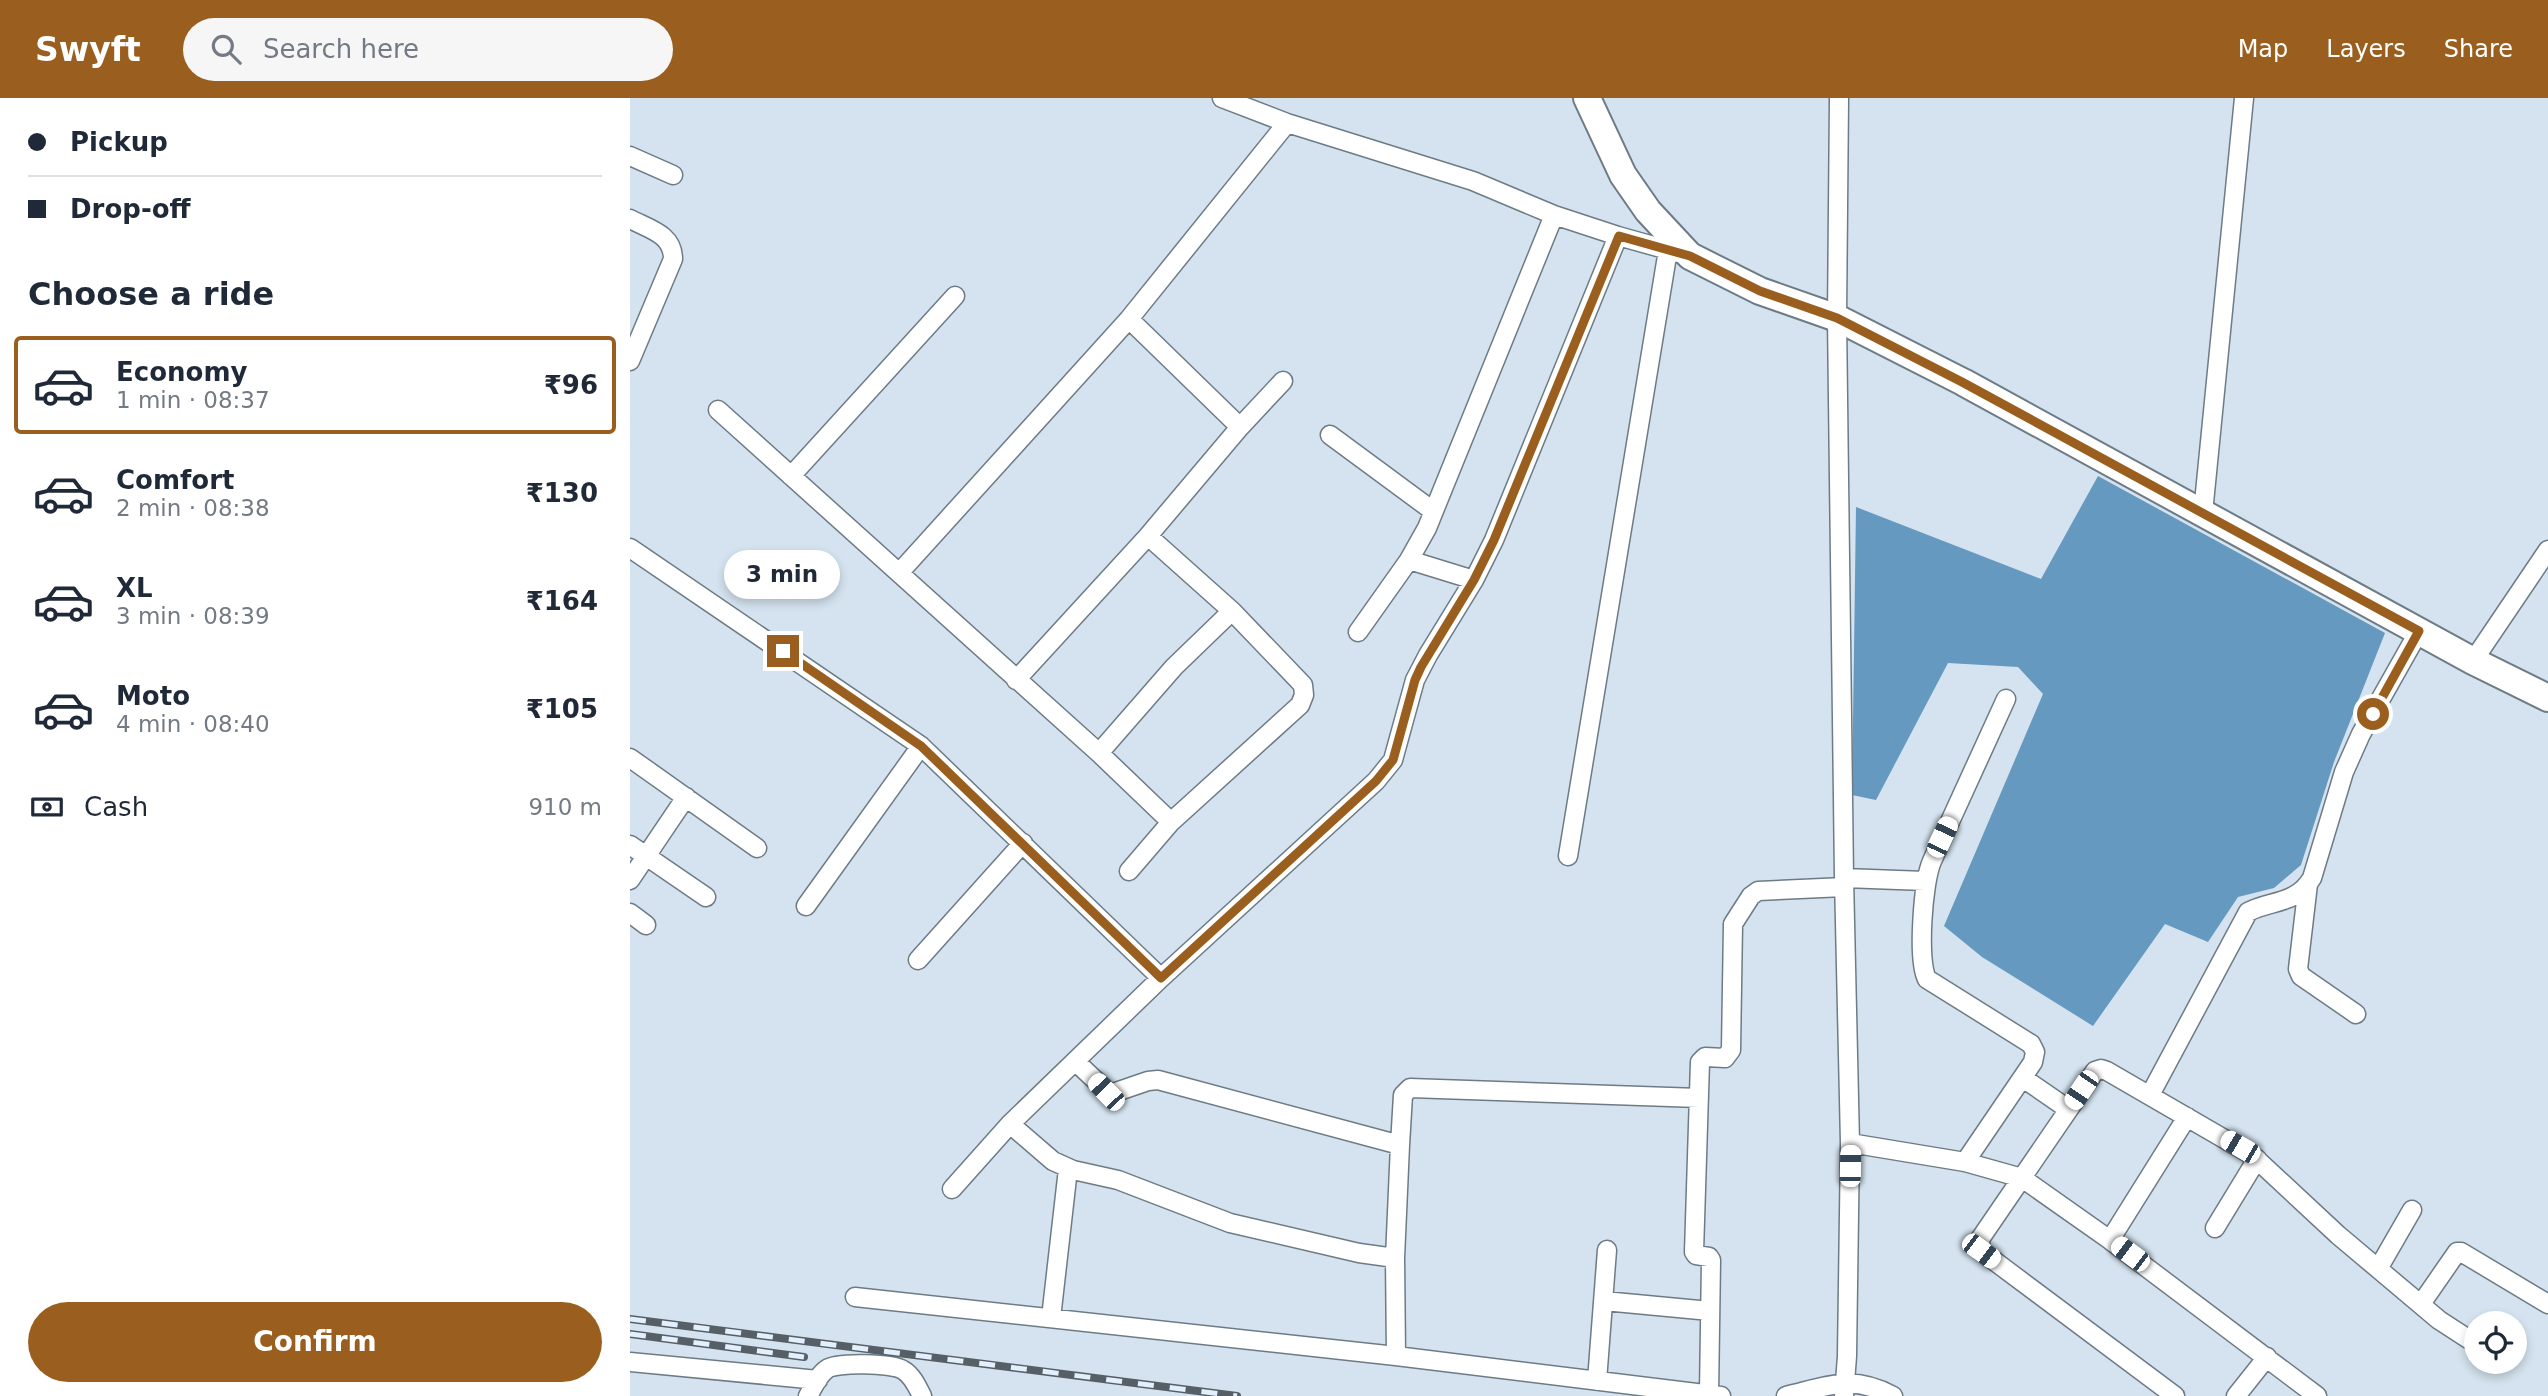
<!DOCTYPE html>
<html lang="en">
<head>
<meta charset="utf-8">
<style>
  :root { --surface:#fff; --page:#f6f6f7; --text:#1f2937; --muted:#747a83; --line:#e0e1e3; --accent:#9a5f1e }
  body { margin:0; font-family:"DejaVu Sans",sans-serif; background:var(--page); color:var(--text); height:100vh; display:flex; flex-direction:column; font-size:26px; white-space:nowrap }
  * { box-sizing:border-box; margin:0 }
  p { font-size:23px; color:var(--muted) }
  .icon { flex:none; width:38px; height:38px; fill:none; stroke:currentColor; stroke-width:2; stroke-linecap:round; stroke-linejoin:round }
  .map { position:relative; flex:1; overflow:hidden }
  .drawer { display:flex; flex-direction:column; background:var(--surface); width:630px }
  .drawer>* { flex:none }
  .hud { display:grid; align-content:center; height:154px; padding:0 28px; background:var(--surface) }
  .buttons { position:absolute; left:1834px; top:1213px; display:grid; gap:14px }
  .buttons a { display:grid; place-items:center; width:63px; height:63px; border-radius:50%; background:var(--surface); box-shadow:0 4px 10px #0003; font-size:35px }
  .end { position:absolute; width:32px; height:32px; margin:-16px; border:9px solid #9a5f1e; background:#fff; box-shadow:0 0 0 4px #fff }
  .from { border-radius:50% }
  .bubble { position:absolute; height:49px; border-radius:24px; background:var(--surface); box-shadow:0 4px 10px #0003; font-size:23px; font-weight:600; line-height:49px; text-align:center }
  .car { position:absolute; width:21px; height:42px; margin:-21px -10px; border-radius:9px; box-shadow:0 0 5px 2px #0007; background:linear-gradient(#fff 24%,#345 0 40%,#fff 0 76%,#345 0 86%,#fff 0) }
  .hud b { display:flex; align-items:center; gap:24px; height:66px; font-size:26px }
  .hud b+b { border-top:2px solid var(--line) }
  .hud i { width:18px; height:18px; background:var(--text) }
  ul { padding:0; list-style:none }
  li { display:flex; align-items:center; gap:21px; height:98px; margin:0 14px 10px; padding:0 14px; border:4px solid transparent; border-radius:7px }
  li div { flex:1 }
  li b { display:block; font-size:26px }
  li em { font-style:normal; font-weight:600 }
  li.active { border-color:var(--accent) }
  li>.icon { width:63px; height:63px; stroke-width:1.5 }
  h2 { padding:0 28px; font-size:32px; line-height:84px }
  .pay { display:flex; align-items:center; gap:18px; height:77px; padding:0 28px; font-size:26px }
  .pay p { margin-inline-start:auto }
  .cta { display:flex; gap:14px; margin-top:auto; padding:14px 28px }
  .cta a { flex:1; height:80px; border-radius:42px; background:var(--accent); color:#fff; font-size:28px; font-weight:600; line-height:80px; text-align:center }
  header { display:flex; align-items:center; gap:42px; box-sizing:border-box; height:98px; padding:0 35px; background:var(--accent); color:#fff }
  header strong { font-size:33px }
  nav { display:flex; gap:38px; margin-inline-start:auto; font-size:24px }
  .search { width:490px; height:63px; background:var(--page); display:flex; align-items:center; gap:18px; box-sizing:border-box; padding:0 24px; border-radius:38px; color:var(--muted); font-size:26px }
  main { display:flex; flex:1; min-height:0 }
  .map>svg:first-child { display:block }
</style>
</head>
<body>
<header>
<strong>Swyft</strong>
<div class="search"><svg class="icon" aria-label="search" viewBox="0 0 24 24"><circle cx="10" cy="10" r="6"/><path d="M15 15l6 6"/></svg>Search here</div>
<nav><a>Map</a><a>Layers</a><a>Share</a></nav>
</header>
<main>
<section class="drawer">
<div class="hud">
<b><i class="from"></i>Pickup</b>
<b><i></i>Drop-off</b>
</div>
<h2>Choose a ride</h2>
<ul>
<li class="active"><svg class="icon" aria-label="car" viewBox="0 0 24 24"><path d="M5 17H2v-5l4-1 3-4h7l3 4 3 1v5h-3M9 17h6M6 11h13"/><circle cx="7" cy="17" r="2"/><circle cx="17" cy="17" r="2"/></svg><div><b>Economy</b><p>1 min · 08:37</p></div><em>₹96</em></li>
<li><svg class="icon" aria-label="car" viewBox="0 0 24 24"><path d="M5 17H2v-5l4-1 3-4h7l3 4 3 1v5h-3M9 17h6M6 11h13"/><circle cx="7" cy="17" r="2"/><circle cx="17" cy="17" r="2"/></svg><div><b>Comfort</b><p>2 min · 08:38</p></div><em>₹130</em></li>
<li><svg class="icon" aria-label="car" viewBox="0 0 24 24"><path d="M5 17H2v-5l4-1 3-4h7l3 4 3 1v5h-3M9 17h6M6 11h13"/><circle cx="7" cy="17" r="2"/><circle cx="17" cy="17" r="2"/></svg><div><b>XL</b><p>3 min · 08:39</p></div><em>₹164</em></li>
<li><svg class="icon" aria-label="car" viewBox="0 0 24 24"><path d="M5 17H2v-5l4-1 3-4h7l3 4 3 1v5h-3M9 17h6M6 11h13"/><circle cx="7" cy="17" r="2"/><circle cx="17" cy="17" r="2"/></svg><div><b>Moto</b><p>4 min · 08:40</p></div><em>₹105</em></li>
</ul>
<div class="pay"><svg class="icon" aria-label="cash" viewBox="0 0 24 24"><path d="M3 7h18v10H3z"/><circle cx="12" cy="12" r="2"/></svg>Cash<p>910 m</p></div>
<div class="cta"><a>Confirm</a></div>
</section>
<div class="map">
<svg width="1918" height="1298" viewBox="0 0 1918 1298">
  <rect width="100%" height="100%" fill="#d4e3ef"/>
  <path fill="#6599c0" d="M1468,378L1755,535L1704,664L1671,767L1644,790L1608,799L1578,844L1535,826L1463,928L1352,859L1314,828L1413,596L1388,569L1318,565L1246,702L1222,697L1226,409L1411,481Z"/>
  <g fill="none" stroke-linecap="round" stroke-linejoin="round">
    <g stroke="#6d7b85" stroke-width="21">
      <path id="minor" d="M592,0L657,25L843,83L924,117L988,138L1049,155
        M1209,0L1207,220L1214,780L1220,1045L1217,1258L1214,1298
        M0,58L43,77
        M0,121C19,131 43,136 43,161L0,263
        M499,221L610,329
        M88,312L469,655L541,724
        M700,337L803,413
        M161,378L325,198
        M1573,415L1614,0
        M0,450L291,648L531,880
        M779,462L844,482
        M269,475L499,221L657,25
        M728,534L779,462L797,430L924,117
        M1843,563L1918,452
        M386,582L518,438L610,329L653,283
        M469,655L544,569L602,513
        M0,660L127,750
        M0,747L76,799
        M938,758L1038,152
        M499,773L541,724L670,607L674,597L673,587L602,513L518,438
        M1214,780L1295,783
        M0,782L56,699
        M1678,786L1668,871L1671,878L1726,916
        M176,808L291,648
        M0,815L16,827
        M288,862L393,745
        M1393,980L1438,1011
        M1520,997L1618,814C1640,802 1666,807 1682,780L1714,674L1731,636L1789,533
        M380,1026L423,1063L443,1072L488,1082L600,1125L729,1155L765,1160
        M1220,1045L1335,1064L1392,1080L1480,1142L1687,1298
        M770,1047L773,997L780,990L1069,1000
        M1335,1064L1403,964L1405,954L1401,946L1297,881C1287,862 1293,783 1302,763L1376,601
        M322,1091L380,1026L531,880L746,683L763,662L785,582L798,557L844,482L864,442L988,138
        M1585,1130L1627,1061
        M1480,1142L1557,1019
        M1748,1171L1782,1112
        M225,1199L766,1258L765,1160L770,1047L528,982L518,983L480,996L446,964
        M974,1203L1080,1213
        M1791,1206L1827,1154H1831L1918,1206
        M421,1220L438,1071
        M766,1258L1091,1298
        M0,1264L188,1282
        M967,1283L977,1152
        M1079,1296L1081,1162L1079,1159L1066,1157L1064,1154L1070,964L1075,959L1095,960L1101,952L1103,826L1121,798L1128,793L1214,789
        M178,1298C183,1290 188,1277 197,1271C206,1264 262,1265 273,1272C282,1277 287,1288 292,1298
        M1156,1298C1198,1288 1222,1276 1263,1298
        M1545,1298L1351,1153L1350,1141L1465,973L1471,971L1477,973L1622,1057L1708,1137L1809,1222L1846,1246
        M1606,1298L1637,1259"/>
    </g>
    <g stroke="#6d7b85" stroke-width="30">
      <path id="highway" d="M957,0L993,77L1018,113L1060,158L1130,193L1207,220L1333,284L1843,563L1918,600"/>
    </g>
    <use href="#minor" stroke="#fff" stroke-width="18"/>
    <use href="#highway" stroke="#fff" stroke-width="26"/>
    <g stroke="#565f66" stroke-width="8">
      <path id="rail" d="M0,1221L607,1298
        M0,1236L174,1259"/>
    </g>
    <use href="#rail" stroke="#e1f0fc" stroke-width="5" stroke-dasharray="16" stroke-linecap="butt"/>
  </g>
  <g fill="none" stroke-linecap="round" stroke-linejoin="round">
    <path stroke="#9a5f1e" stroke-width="9" d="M153,553L291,648L531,880L746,683L763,662L785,582L791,569L844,482L864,442L989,138L1060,158L1130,193L1207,220L1332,284L1789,533L1743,616"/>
  </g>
</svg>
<div class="buttons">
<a><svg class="icon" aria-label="locate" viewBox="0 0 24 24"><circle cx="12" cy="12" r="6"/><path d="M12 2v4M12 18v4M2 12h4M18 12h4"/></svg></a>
</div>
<i class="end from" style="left:1743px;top:616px"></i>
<i class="end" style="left:153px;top:553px"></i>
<div class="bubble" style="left:94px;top:452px;width:116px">3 min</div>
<i class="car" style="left:1312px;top:739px;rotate:25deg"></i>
<i class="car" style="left:1451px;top:992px;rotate:214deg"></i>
<i class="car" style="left:476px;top:994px;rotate:316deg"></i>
<i class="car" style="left:1610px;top:1049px;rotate:300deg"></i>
<i class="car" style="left:1220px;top:1068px;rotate:1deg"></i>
<i class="car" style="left:1351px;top:1153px;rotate:127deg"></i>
<i class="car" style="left:1500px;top:1156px;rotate:307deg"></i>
</div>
</main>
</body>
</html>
